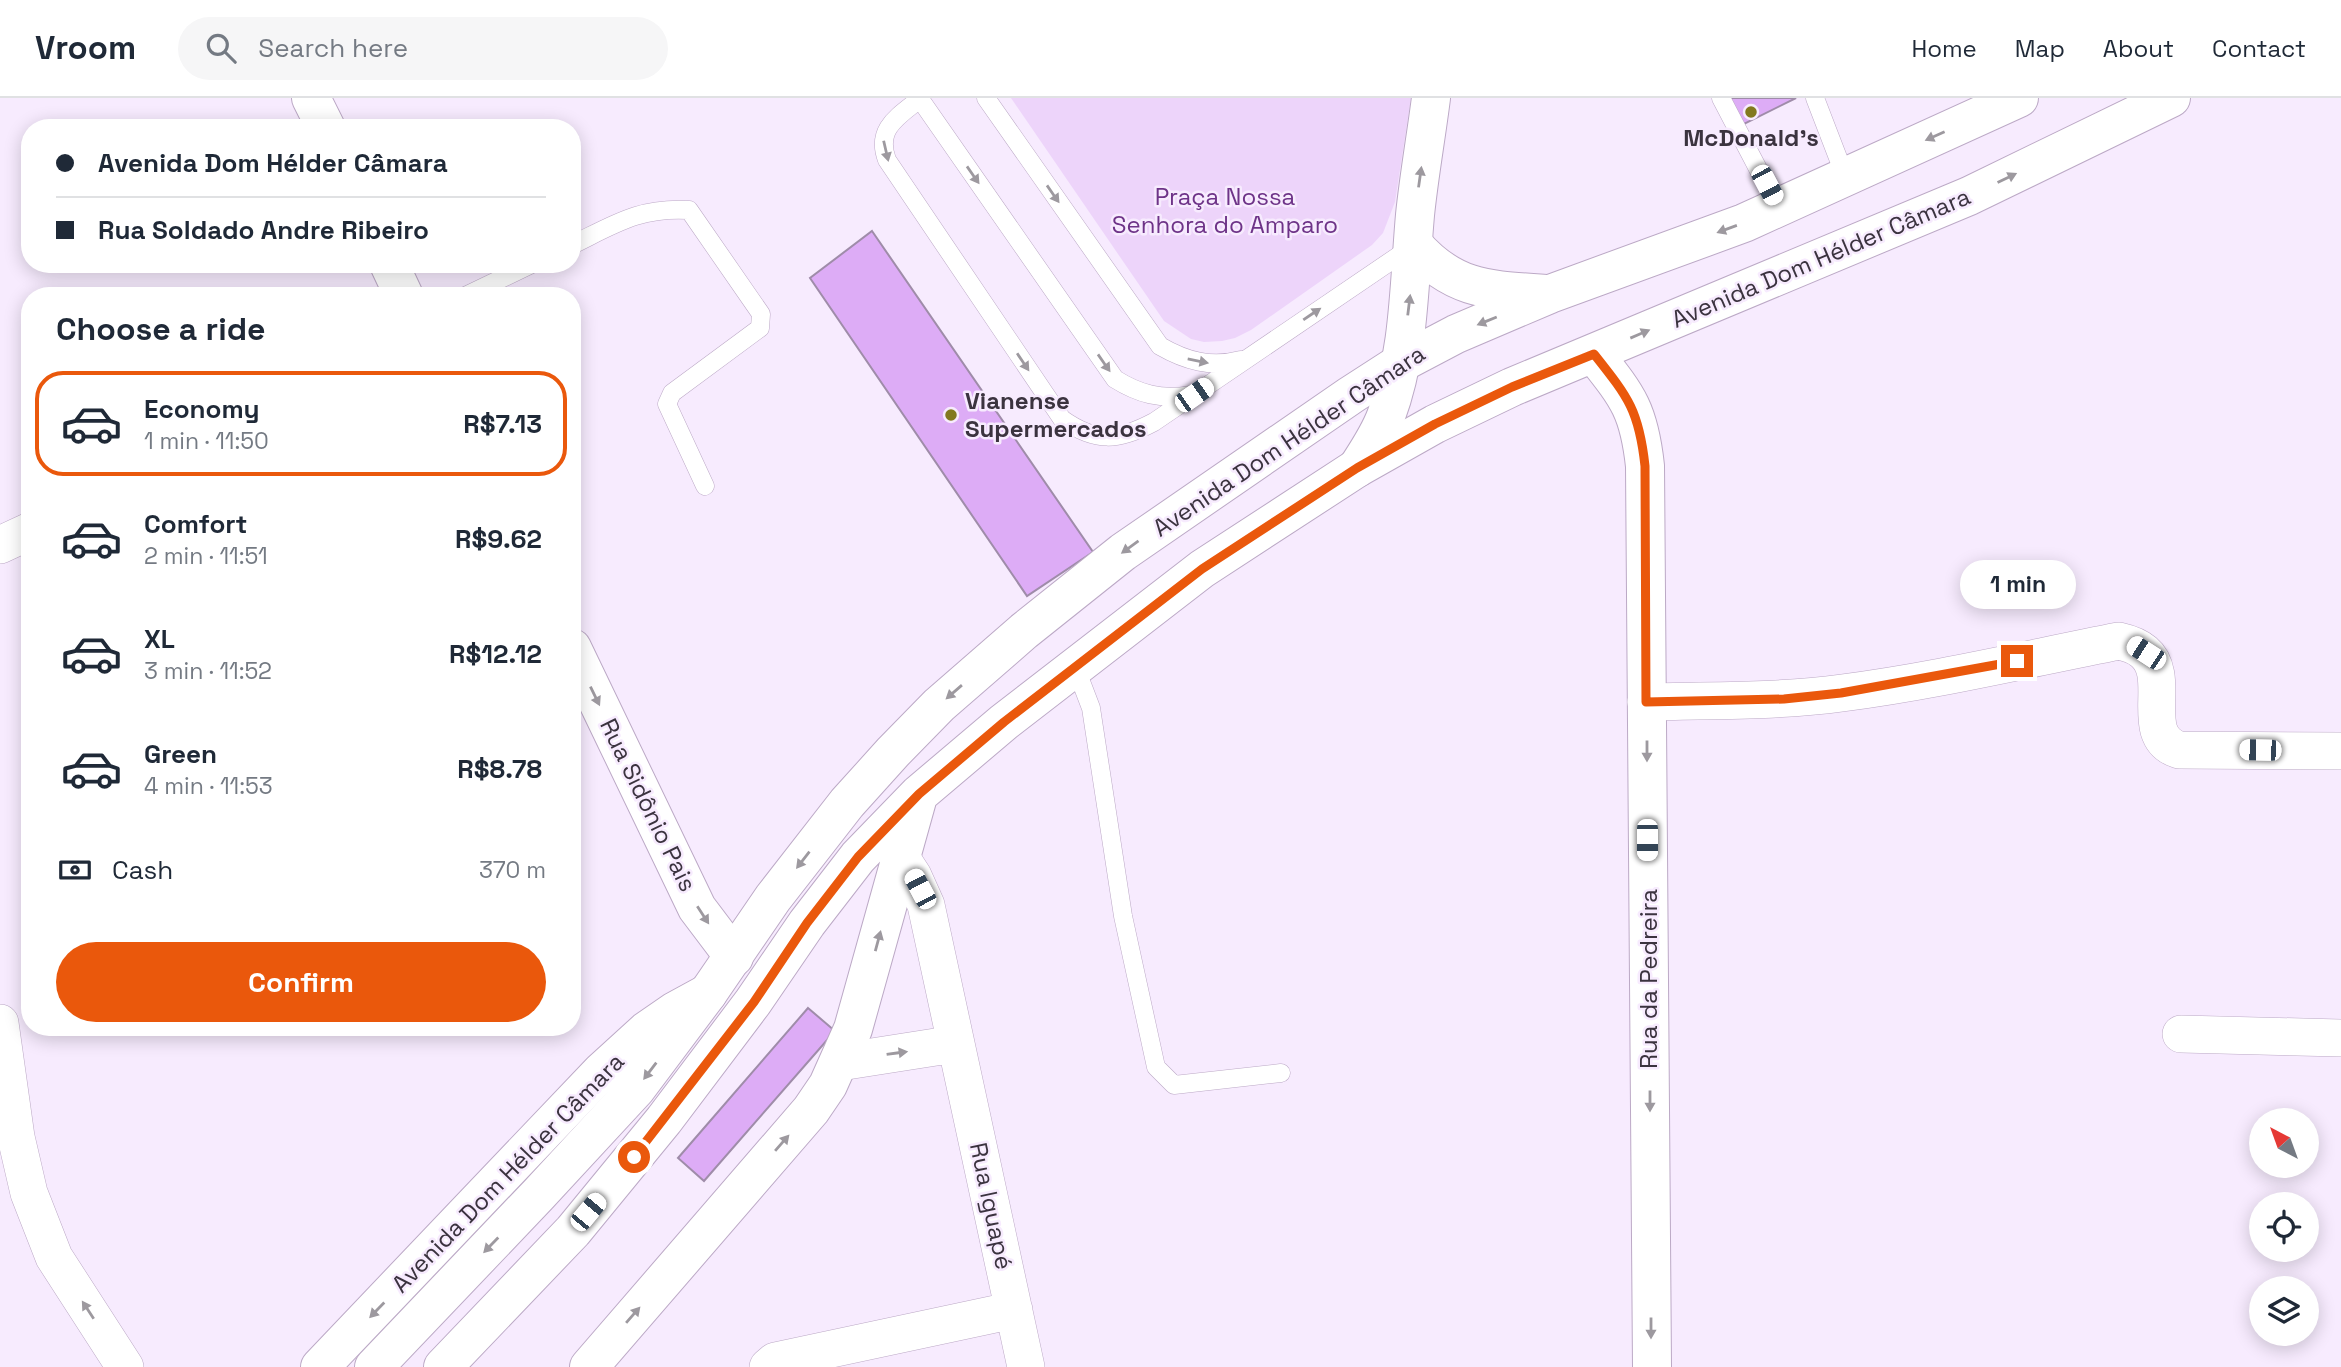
<!DOCTYPE html>
<html lang="en">
<head>
<meta charset="utf-8">
<style>
  :root { --surface:#fff; --page:#f6f6f7; --text:#1f2937; --muted:#747a83; --line:#e0e1e3; --accent:#ea580c }
  body { margin:0; font-family:"Space Grotesk",sans-serif; background:var(--page); color:var(--text); height:100vh; display:flex; flex-direction:column; font-size:26px; white-space:nowrap }
  * { box-sizing:border-box; margin:0 }
  p { font-size:23px; color:var(--muted) }
  .icon { flex:none; width:38px; height:38px; fill:none; stroke:currentColor; stroke-width:2; stroke-linecap:round; stroke-linejoin:round }
  .map { position:relative; flex:1; overflow:hidden }
  .details { position:absolute; left:21px; top:189px; width:560px; height:749px; display:flex; flex-direction:column; background:var(--surface); border-radius:28px; box-shadow:0 4px 18px #0003 }
  .details>* { flex:none }
  .hud { position:absolute; left:21px; top:21px; width:560px; height:154px; border-radius:28px; box-shadow:0 4px 18px #0003; display:grid; align-content:center; height:154px; padding:0 35px; background:var(--surface) }
  .needle { width:46px; rotate:319deg }
  .controls { position:absolute; left:2249px; top:1010px; display:grid; gap:14px }
  .controls a { display:grid; place-items:center; width:70px; height:70px; border-radius:50%; background:var(--surface); box-shadow:0 4px 18px #0003; font-size:35px }
  .end { position:absolute; width:32px; height:32px; margin:-16px; border:9px solid #ea580c; background:#fff; box-shadow:0 0 0 4px #fff }
  .from { border-radius:50% }
  .bubble { position:absolute; height:49px; border-radius:24px; background:var(--surface); box-shadow:0 4px 18px #0003; font-size:23px; font-weight:700; line-height:49px; text-align:center }
  .car { position:absolute; width:21px; height:42px; margin:-21px -10px; border-radius:9px; box-shadow:0 0 5px 2px #0007; background:linear-gradient(#fff 24%,#345 0 40%,#fff 0 76%,#345 0 86%,#fff 0) }
  .hud b { display:flex; align-items:center; gap:24px; height:66px; font-size:26px }
  .hud b+b { border-top:2px solid var(--line) }
  .hud i { width:18px; height:18px; background:var(--text) }
  ul { padding:0; list-style:none }
  li { display:flex; align-items:center; gap:21px; height:105px; margin:0 14px 10px; padding:0 21px; border:4px solid transparent; border-radius:28px }
  li div { flex:1 }
  li b { display:block; font-size:26px }
  li em { font-style:normal; font-weight:700 }
  li.on { border-color:var(--accent) }
  li>.icon { width:63px; height:63px; stroke-width:1.5 }
  h2 { padding:0 35px; font-size:32px; line-height:84px }
  .pay { display:flex; align-items:center; gap:18px; height:77px; padding:0 35px; font-size:26px }
  .pay p { margin-inline-start:auto }
  .cta { display:flex; gap:14px; margin-top:auto; padding:14px 35px }
  .cta a { flex:1; height:80px; border-radius:42px; background:var(--accent); color:#fff; font-size:28px; font-weight:700; line-height:80px; text-align:center }
  header { display:flex; align-items:center; gap:42px; box-sizing:border-box; height:98px; padding:0 35px; background:var(--surface); border-bottom:2px solid var(--line) }
  header strong { font-size:33px }
  nav { display:flex; gap:38px; margin-inline-start:auto; font-size:24px }
  .search { width:490px; height:63px; background:var(--page); display:flex; align-items:center; gap:18px; box-sizing:border-box; padding:0 24px; border-radius:38px; color:var(--muted); font-size:26px }
  .map>svg:first-child { display:block }
</style>
</head>
<body>
<header>
<strong>Vroom</strong>
<div class="search"><svg class="icon" aria-label="search" viewBox="0 0 24 24"><circle cx="10" cy="10" r="6"/><path d="M15 15l6 6"/></svg>Search here</div>
<nav><a>Home</a><a>Map</a><a>About</a><a>Contact</a></nav>
</header>
<div class="map">
<svg width="2341" height="1269" viewBox="0 0 2341 1269">
  <rect width="100%" height="100%" fill="#f7ebfe"/>
  <path fill="#edd4fa" d="M1011,0H1411L1395,104L1383,135L1372,147L1251,232L1235,240L1222,243L1204,244L1191,241L1164,223Z"/>
  <path fill="#ddacf6" stroke="#9f8ca9" stroke-width="2" d="M1726,0H1796L1740,28Z
    M872,133L1093,454L1027,498L810,180Z
    M808,910L835,933L704,1083L678,1060Z"/>
  <g fill="none" stroke-linecap="round" stroke-linejoin="round">
    <g stroke="#bca9c6" stroke-width="19">
      <path id="lane" d="M921,0C899,18 875,30 887,62L1062,321C1096,345 1118,343 1154,324L1410,150
        M986,0L1160,248C1186,263 1211,270 1241,262
        M1721,0L1778,109
        M1815,0L1845,78
        M920,1L1115,281C1139,296 1161,302 1190,297
        M572,147C615,126 640,109 689,112L761,216L760,230L672,295L667,306L705,388
        M465,198L532,166
        M1075,568L1091,610L1123,818L1156,969L1174,987L1281,975"/>
    </g>
    <g stroke="#bca9c6" stroke-width="38">
      <path id="street" d="M0,447L30,433
        M1646,604C1711,602 1778,604 1842,595C1935,583 2027,561 2119,543C2128,545 2137,548 2144,554C2174,579 2136,638 2179,652L2341,653
        M900,758L913,778L926,807L1026,1269
        M0,925L16,1039L29,1095L54,1159L125,1269
        M2181,936L2341,940
        M840,964L955,946
        M768,1269L775,1263L1014,1212"/>
    </g>
    <g stroke="#bca9c6" stroke-width="40">
      <path id="secondary" d="M311,0L326,30
        M389,166L404,198
        M1594,256C1628,299 1639,312 1645,368L1652,1269
        M1357,370C1368,353 1379,337 1386,318C1410,254 1409,184 1415,117C1419,78 1426,39 1431,0
        M572,550L697,810L734,859
        M320,1269L601,974L646,933L675,913L708,895"/>
    </g>
    <g stroke="#bca9c6" stroke-width="40">
      <path id="primary" d="M1414,147C1454,193 1490,192 1548,196
        M374,1269L538,1097L636,991L708,895L773,800L847,705L893,654L939,607L1024,533L1123,454L1351,297L1399,266L1456,236L1550,196L1744,125L2019,0
        M443,1269L573,1133L664,1022L753,904L807,825L858,759L919,696L1004,624L1202,471L1357,370L1435,326L1512,289L1969,98L2171,0
        M589,1269L811,1012L828,987L853,931L917,702"/>
    </g>
    <use href="#lane" stroke="#fff" stroke-width="18"/>
    <use href="#street" stroke="#fff" stroke-width="37"/>
    <use href="#secondary" stroke="#fff" stroke-width="38"/>
    <use href="#primary" stroke="#fff" stroke-width="38"/>
  </g>
  <defs><path id="oneway-solid" d="M-6-.8H1V-3.2L6.5 0L1 3.2V.8H-6Z" transform="scale(1.75)"/></defs>
  <g fill="#9d999f">
    <use href="#oneway-solid" transform="translate(1935 38) rotate(156)"/>
    <use href="#oneway-solid" transform="translate(886 53) rotate(77)"/>
    <use href="#oneway-solid" transform="translate(973 77) rotate(55)"/>
    <use href="#oneway-solid" transform="translate(1420 79) rotate(-82)"/>
    <use href="#oneway-solid" transform="translate(2007 80) rotate(-26)"/>
    <use href="#oneway-solid" transform="translate(1053 96) rotate(55)"/>
    <use href="#oneway-solid" transform="translate(1727 131) rotate(160)"/>
    <use href="#oneway-solid" transform="translate(1409 207) rotate(-83)"/>
    <use href="#oneway-solid" transform="translate(1312 216) rotate(-34)"/>
    <use href="#oneway-solid" transform="translate(1487 223) rotate(158)"/>
    <use href="#oneway-solid" transform="translate(1640 236) rotate(-23)"/>
    <use href="#oneway-solid" transform="translate(1198 263) rotate(11)"/>
    <use href="#oneway-solid" transform="translate(1023 264) rotate(56)"/>
    <use href="#oneway-solid" transform="translate(1104 265) rotate(55)"/>
    <use href="#oneway-solid" transform="translate(1130 449) rotate(144)"/>
    <use href="#oneway-solid" transform="translate(954 594) rotate(139)"/>
    <use href="#oneway-solid" transform="translate(595 598) rotate(64)"/>
    <use href="#oneway-solid" transform="translate(1647 653) rotate(90)"/>
    <use href="#oneway-solid" transform="translate(803 762) rotate(128)"/>
    <use href="#oneway-solid" transform="translate(703 817) rotate(57)"/>
    <use href="#oneway-solid" transform="translate(878 843) rotate(-75)"/>
    <use href="#oneway-solid" transform="translate(897 955) rotate(-8)"/>
    <use href="#oneway-solid" transform="translate(650 973) rotate(127)"/>
    <use href="#oneway-solid" transform="translate(1650 1003) rotate(90)"/>
    <use href="#oneway-solid" transform="translate(782 1045) rotate(-49)"/>
    <use href="#oneway-solid" transform="translate(491 1147) rotate(134)"/>
    <use href="#oneway-solid" transform="translate(88 1212) rotate(-123)"/>
    <use href="#oneway-solid" transform="translate(377 1212) rotate(134)"/>
    <use href="#oneway-solid" transform="translate(633 1217) rotate(-49)"/>
    <use href="#oneway-solid" transform="translate(1651 1230) rotate(90)"/>
  </g>
  <g fill="none" stroke-linecap="round" stroke-linejoin="round">
    <path stroke="#ea580c" stroke-width="9" d="M634,1059L754,904L807,825L858,759L919,696L1004,624L1202,471L1357,370L1435,326L1512,289L1594,256C1628,299 1639,312 1645,368L1646,604L1784,601L1841,595L2017,563"/>
  </g>
  <g fill="#82791f" stroke="#f7ebfe" stroke-width="2.5">
    <circle cx="1751" cy="14" r="7"/>
    <circle cx="951" cy="317" r="7"/>
  </g>
  <g text-anchor="middle" stroke-width="5" stroke-linejoin="round" paint-order="stroke">
    <g font-size="24" font-weight="bold" fill="#3b333f" stroke="#f7ebfe">
      <text x="1751" y="48">McDonald's</text>
      <text x="965" y="311" text-anchor="start">Vianense<tspan x="965" dy="28">Supermercados</tspan></text>
    </g>
    <g font-size="24" fill="#6e3388" stroke="#f7ebfe">
      <text x="1225" y="107">Praça Nossa<tspan x="1225" dy="28">Senhora do Amparo</tspan></text>
    </g>
    <g font-size="24" fill="#3b333f" stroke="#f7ebfe">
      <text transform="translate(1821 160) rotate(-23)" y="8">Avenida Dom Hélder Câmara</text>
      <text transform="translate(1289 343) rotate(-34)" y="8">Avenida Dom Hélder Câmara</text>
      <text transform="translate(648 707) rotate(64)" y="8">Rua Sidônio Pais</text>
      <text transform="translate(1649 881) rotate(-90)" y="8">Rua da Pedreira</text>
      <text transform="translate(508 1075) rotate(-46)" y="8">Avenida Dom Hélder Câmara</text>
      <text transform="translate(991 1108) rotate(78)" y="8">Rua Iguapé</text>
    </g>
  </g>
</svg>
<div class="controls">
<a><svg class="needle" viewBox="-14 -14 28 28"><path d="M0-13l5 13h-10z" fill="#e53935"/><path d="M0 13l5-13h-10z" fill="#747a83"/></svg></a>
<a><svg class="icon" aria-label="locate" viewBox="0 0 24 24"><circle cx="12" cy="12" r="6"/><path d="M12 2v4M12 18v4M2 12h4M18 12h4"/></svg></a>
<a><svg class="icon" aria-label="layers" viewBox="0 0 24 24"><path d="M12 4l9 5-9 5-9-5zM3 14l9 5 9-5"/></svg></a>
</div>
<i class="end from" style="left:634px;top:1059px"></i>
<i class="end" style="left:2017px;top:563px"></i>
<div class="bubble" style="left:1960px;top:462px;width:116px">1 min</div>
<i class="car" style="left:1767px;top:87px;rotate:152deg"></i>
<i class="car" style="left:1194px;top:297px;rotate:55deg"></i>
<i class="car" style="left:2146px;top:555px;rotate:303deg"></i>
<i class="car" style="left:2260px;top:652px;rotate:271deg"></i>
<i class="car" style="left:1647px;top:742px;rotate:180deg"></i>
<i class="car" style="left:920px;top:791px;rotate:332deg"></i>
<i class="car" style="left:588px;top:1114px;rotate:40deg"></i>
<div class="hud">
<b><i class="from"></i>Avenida Dom Hélder Câmara</b>
<b><i></i>Rua Soldado Andre Ribeiro</b>
</div>
<section class="details">
<h2>Choose a ride</h2>
<ul>
<li class="on"><svg class="icon" aria-label="car" viewBox="0 0 24 24"><path d="M5 17H2v-5l4-1 3-4h7l3 4 3 1v5h-3M9 17h6M6 11h13"/><circle cx="7" cy="17" r="2"/><circle cx="17" cy="17" r="2"/></svg><div><b>Economy</b><p>1 min · 11:50</p></div><em>R$7.13</em></li>
<li><svg class="icon" aria-label="car" viewBox="0 0 24 24"><path d="M5 17H2v-5l4-1 3-4h7l3 4 3 1v5h-3M9 17h6M6 11h13"/><circle cx="7" cy="17" r="2"/><circle cx="17" cy="17" r="2"/></svg><div><b>Comfort</b><p>2 min · 11:51</p></div><em>R$9.62</em></li>
<li><svg class="icon" aria-label="car" viewBox="0 0 24 24"><path d="M5 17H2v-5l4-1 3-4h7l3 4 3 1v5h-3M9 17h6M6 11h13"/><circle cx="7" cy="17" r="2"/><circle cx="17" cy="17" r="2"/></svg><div><b>XL</b><p>3 min · 11:52</p></div><em>R$12.12</em></li>
<li><svg class="icon" aria-label="car" viewBox="0 0 24 24"><path d="M5 17H2v-5l4-1 3-4h7l3 4 3 1v5h-3M9 17h6M6 11h13"/><circle cx="7" cy="17" r="2"/><circle cx="17" cy="17" r="2"/></svg><div><b>Green</b><p>4 min · 11:53</p></div><em>R$8.78</em></li>
</ul>
<div class="pay"><svg class="icon" aria-label="cash" viewBox="0 0 24 24"><path d="M3 7h18v10H3z"/><circle cx="12" cy="12" r="2"/></svg>Cash<p>370 m</p></div>
<div class="cta"><a>Confirm</a></div>
</section>
</div>
</body>
</html>
